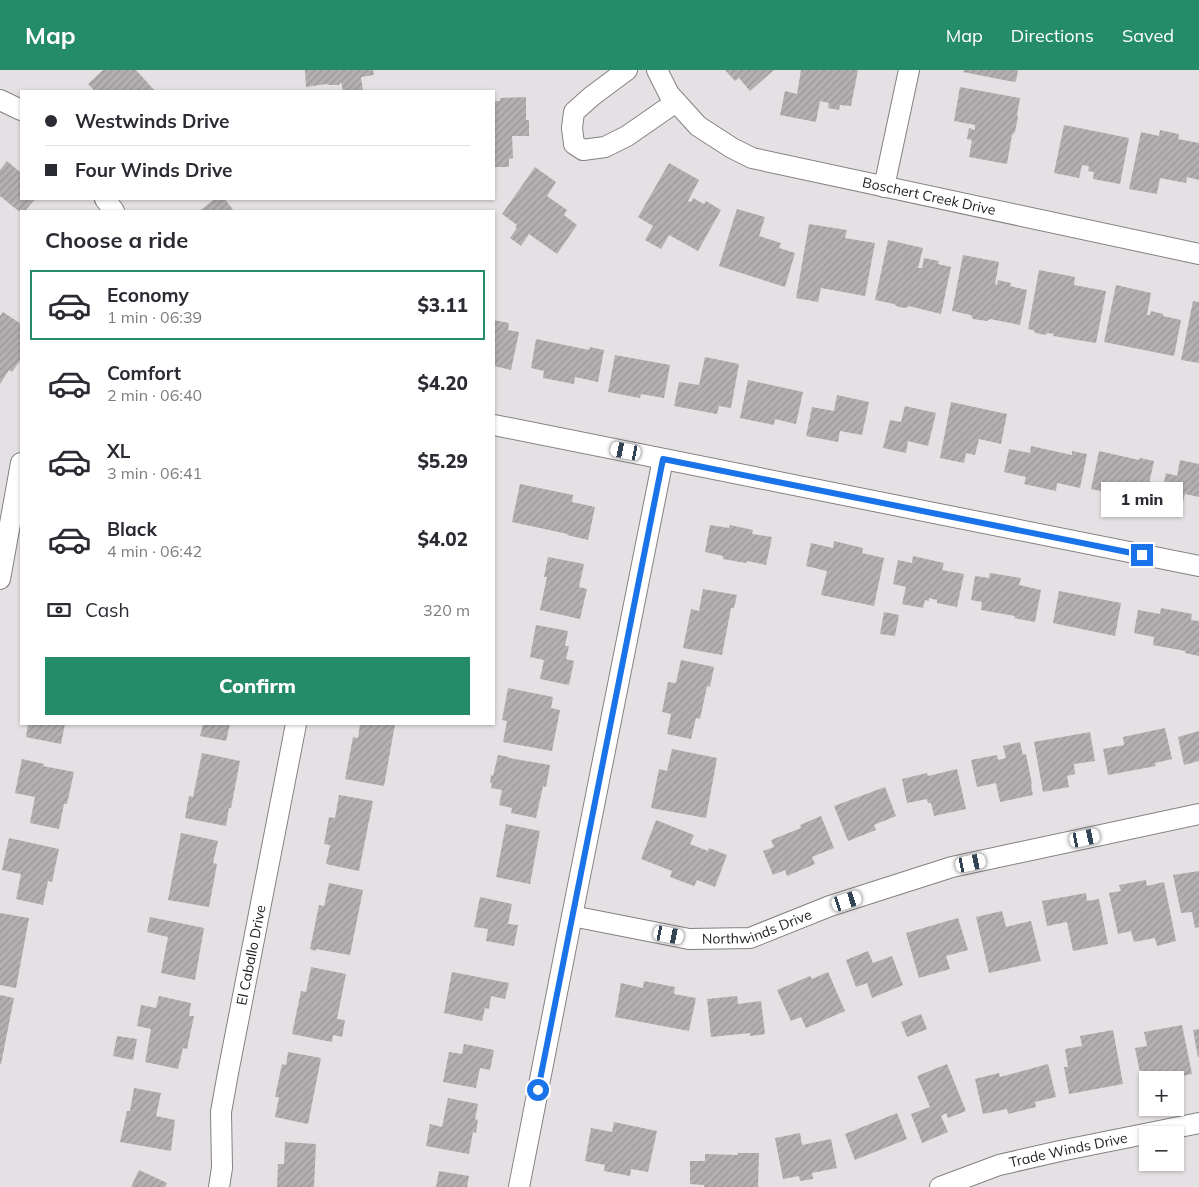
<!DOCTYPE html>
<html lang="en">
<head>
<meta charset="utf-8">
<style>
  :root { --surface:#fff; --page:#f7f7f7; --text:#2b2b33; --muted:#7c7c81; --line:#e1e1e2; --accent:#248c68 }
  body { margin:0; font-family:Mulish,sans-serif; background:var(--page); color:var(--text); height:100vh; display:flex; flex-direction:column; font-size:19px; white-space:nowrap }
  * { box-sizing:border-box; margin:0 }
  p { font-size:16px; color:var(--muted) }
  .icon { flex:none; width:28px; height:28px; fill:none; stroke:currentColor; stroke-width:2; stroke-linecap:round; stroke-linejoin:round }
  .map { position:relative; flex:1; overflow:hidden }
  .panel { position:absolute; left:20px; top:140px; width:475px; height:515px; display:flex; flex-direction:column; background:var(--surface); border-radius:0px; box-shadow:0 1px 4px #0004 }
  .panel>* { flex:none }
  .top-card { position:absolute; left:20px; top:20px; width:475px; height:110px; border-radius:0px; box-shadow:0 1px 4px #0004; display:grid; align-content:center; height:110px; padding:0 25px; background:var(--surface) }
  .controls { position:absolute; left:1139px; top:1001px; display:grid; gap:10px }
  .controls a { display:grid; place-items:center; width:45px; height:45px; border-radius:0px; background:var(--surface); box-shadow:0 1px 4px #0004; font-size:25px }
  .end { position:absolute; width:22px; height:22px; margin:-11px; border:6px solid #1a73e8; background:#fff; box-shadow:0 0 0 2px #fff }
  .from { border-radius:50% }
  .bubble { position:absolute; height:35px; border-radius:0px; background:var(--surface); box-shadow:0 1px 4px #0004; font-size:16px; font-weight:800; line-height:35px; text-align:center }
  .car { position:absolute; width:15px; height:30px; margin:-15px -8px; border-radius:6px; box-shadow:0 0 4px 1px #0007; background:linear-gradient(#fff 24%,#345 0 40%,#fff 0 76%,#345 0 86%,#fff 0) }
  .top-card b { display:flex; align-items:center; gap:18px; height:48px; font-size:19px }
  .top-card b+b { border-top:1px solid var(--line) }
  .top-card i { width:12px; height:12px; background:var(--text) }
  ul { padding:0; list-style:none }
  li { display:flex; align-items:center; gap:15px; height:70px; margin:0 10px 8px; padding:0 15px; border:2px solid transparent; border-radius:0px }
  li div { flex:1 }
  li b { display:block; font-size:19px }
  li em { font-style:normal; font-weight:800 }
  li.current { border-color:var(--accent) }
  li>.icon { width:45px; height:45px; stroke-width:1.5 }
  h2 { padding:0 25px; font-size:22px; line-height:60px }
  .pay { display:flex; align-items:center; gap:12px; height:55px; padding:0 25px; font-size:19px }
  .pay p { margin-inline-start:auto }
  .action { display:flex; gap:10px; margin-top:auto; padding:10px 25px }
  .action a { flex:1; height:58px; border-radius:0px; background:var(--accent); color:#fff; font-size:20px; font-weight:800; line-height:58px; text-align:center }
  header { display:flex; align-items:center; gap:30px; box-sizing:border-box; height:70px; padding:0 25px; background:var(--accent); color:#fff }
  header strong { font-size:24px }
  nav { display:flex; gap:28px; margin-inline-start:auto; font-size:18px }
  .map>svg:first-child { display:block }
</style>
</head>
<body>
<header>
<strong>Map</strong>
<nav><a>Map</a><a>Directions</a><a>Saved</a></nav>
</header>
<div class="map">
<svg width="1199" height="1117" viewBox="0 0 1199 1117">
  <defs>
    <pattern id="building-hatch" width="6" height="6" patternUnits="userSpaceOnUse" patternTransform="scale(1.25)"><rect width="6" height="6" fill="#b4afb1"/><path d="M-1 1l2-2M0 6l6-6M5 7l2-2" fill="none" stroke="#9a9698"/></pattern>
  </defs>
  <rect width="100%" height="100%" fill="#e5e0e3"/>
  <path fill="url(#building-hatch)" d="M103,0H136L155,21H95L88,14Z
    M305,0H373L374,5L361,7L363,21H343L341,12L339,15H329L326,14L306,17Z
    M725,0H774L750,21L739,8L735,11Z
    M801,0H858L851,36L840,35L839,40L828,38L829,33L820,31L816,52L780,45L785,21L797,24Z
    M964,0H1018L1016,11L1014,12L963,2Z
    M960,17L1020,28L1017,45L1018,47L1015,62L1012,65L1007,94L969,87L972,70L967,69L969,58L975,60V55L954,51Z
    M526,27V50H529V66H512L513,88L509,89V97H494V31H500V28Z
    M1064,55L1129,68L1120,114L1093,109L1094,102L1088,101L1089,96L1082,95L1079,108L1054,103Z
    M1160,60L1179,64L1178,69L1199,73V110L1187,107L1186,113L1160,108L1157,124L1129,119L1141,62L1159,66Z
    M7,91L21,103V129H35L25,141H21V143L0,126V100Z
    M669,93L699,110L688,131L691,132L693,128L704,134L706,131L721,140L698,181L669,165L661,179L645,170L653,156L638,147Z
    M535,97L556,112L547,126L567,140L564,145L577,155L557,184L529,164L521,176L510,168L517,158L515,157L517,155L502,144Z
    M215,129H225L234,141H199Z
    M737,139L765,147L759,166L781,173L779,178L795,183L785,217L719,196Z
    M809,154L847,160L845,168L875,173L865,226L821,218L818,232L796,228Z
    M888,170L923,178L918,198H922L924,188L939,191L938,194L951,197L941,244L909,236L906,238L898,237L894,234L875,230Z
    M963,185L999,192L995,214L997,215L998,210L1011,213L1010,216L1027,220L1020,255L990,249L987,251L973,249L971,245L952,241Z
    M1039,200L1075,207L1074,215L1106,221L1096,273L1053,266L1054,264L1048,263L1045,265L1036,263L1033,260L1028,259Z
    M1116,215L1151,223L1147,245H1150L1151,241L1163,244V246L1181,250L1174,286L1104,272Z
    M1193,231L1199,232V293L1181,290Z
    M3,242L21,254V289L12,302L9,300L0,314V246Z
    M494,250L509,253L508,260L519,262L511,300L494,296Z
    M536,269L589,280L590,277L604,280L598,312L575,307L574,314L543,308L544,301L531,298Z
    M615,285L670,295L664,328L641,324L640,328L608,322Z
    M705,287L739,294L731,338L719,336L717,344L674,336L679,312L699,315Z
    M748,310L803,322L796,354L775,349L774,355L740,348Z
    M837,325L869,332L862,365L840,361L838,372L806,366L812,337L834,341Z
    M951,332L1007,344L1001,374L979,369L975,385L966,383L964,393L940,388Z
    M905,336L936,343L928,376L908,371L906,383L883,378L890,350L901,352Z
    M1031,376L1072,385V381L1087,384L1080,418L1057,413L1056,421L1024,414L1026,407L1004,402L1009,379L1030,383Z
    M1099,381L1139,390L1140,388L1154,391L1147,423L1125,419L1124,426L1091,419Z
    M1180,390L1199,394V427L1185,424L1182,435L1160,431L1166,403L1177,406Z
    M520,414L573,425L572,432L595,437L588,470L567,465L568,464L512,452Z
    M710,455L729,458L730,455L753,460L752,464L772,467L766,495L747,491L746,493L723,489V486L705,482Z
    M834,471L863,478L862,483L884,488L874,536L821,525L827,501L806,496L811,473L833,478Z
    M913,486L944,493L942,500L964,504L957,537L937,533V530L929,528V531L925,530L923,538L902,534L906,517L893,514L898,490L912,493Z
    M548,487L584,494L579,517L587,519L580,549L540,540L547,507H544Z
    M990,503L1021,508L1019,515L1041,520L1035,552L1014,548L1015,546L981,540L982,532L971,530L975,506L989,508Z
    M703,519L737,525L734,538H731L722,585L683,578L691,539L699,541Z
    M1059,521L1121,533L1115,566L1053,553Z
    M1161,538L1192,544L1191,550L1199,551V586L1185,583V581L1153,575L1154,567L1134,563L1138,540L1160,544Z
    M884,542L899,545L895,566L880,564Z
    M536,555L568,561L565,576H569L566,589L574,591L569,615L540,609L544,590L530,587Z
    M681,590L714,597L710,617L707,616L700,649L696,648L691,669L667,664L671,644L662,642L668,612L676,613Z
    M508,618L553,627L551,638L560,640L552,681L503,672L507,651L502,650Z
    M28,654H65L61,674L26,667Z
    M203,654H230L226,671L200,666Z
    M360,654H395L384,716L345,709L353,667L358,668Z
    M1165,658L1172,689L1155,693L1156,696L1108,705L1103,679L1124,675L1123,667Z
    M1199,661V691L1184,695L1178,667Z
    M1090,662L1095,691L1074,694L1075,704L1067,706L1069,717L1043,722L1034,672Z
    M1020,672L1023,685L1026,684L1032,714L1031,715L1033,725L1000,732L996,713L977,717L971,690L997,685L998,690L1006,688L1003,676Z
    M672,679L717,688L706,748L651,738L659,699L667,701Z
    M202,683L240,691L231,738H229L226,756L185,748L189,726L193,727Z
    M498,685L509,687V688L550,695L546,717L543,716L536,748L511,743L512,738L499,735L502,720L491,718L492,713H490L491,705L493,706Z
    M22,689L44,694L43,696L74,702L67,734H64L59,759L30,753L35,727L15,723Z
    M957,699L966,739L934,746L931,733H928L927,729L907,733L902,709L927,703L928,706Z
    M885,717L896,746L874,755L876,760L848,771L834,736Z
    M339,725L373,731L359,801L326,794L330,775L324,774L329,747L335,748Z
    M821,746L834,778L812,787L815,794L787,806L785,800L773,805L763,781L774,777L771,770L801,758L800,755Z
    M656,750L694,765L690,774L708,781L709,778L727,785L715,817L697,810L694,816L670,807L672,801L641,789Z
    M506,754L540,761L530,814L496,807Z
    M181,763L218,771L213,793L217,794L209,837L168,830Z
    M9,768L59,779L52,812L48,811L43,835L16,829L21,804L2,800Z
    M1199,801V857L1195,858L1192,842L1181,843L1173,805Z
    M1146,810L1147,816L1164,812L1176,871L1157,876L1155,868L1134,872L1131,861L1118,864L1109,823L1121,821L1119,815Z
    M329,813L363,820L350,885L316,879V881L310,879L319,835L324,836Z
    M1086,823L1087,831L1099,829L1108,874L1073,881L1067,852L1047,856L1042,831Z
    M480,827L512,834L508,854L518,855L514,876L486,871L488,859L474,857Z
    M1002,841L1006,857L1031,851L1041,891L989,903L976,847Z
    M0,843L29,848L16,918L0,915Z
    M150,847L204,858L195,910L161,903L168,867L147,862Z
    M958,848L968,880L946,886L950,899L919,908L906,863Z
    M868,881L873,893L892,886L903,915L872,928L867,913L856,917L846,890Z
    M311,897L346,904L337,949L345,950L342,967L333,965L332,972L292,964L301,921L306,922Z
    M452,902L509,913L505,929L491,926L489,939L485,938L482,951L444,943Z
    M828,902L845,941L806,958L801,947L791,951L777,920L810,906L812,909Z
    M644,911L675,917L674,924L696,928L689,961L615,947L621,913L643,918Z
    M0,925L14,928L1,994H0Z
    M159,926L191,933L189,946H194L187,979L183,978L178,999L145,992L151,959L137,956L141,935L156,938Z
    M737,926L738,934L761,931L765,964L750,966V963L711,967L707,929Z
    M921,944L927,959L907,967L901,952Z
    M1182,955L1192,1004L1160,1010H1156L1155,1005L1141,1008L1135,978L1147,976L1144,962Z
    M1199,959V987H1198L1193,960Z
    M1113,960L1123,1014L1069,1024L1064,997H1068L1065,979L1082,976L1080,966Z
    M117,966L137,969L133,990L113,986Z
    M464,974L494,980L490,1000L480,998L476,1018L443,1012L449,982L462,984Z
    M288,982L321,988L308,1054L275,1047L279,1027H275L282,994L286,995Z
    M947,994L966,1041L948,1048L946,1043L941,1046L948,1062L922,1073L911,1044L930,1037L917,1006Z
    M1048,994L1056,1027L1035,1032L1036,1037L1008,1044L1007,1039L983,1044L975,1009L999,1003L1000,1007Z
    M134,1018L161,1023L156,1046L175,1050L171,1081L120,1072L127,1041H130Z
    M448,1028L478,1034L475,1049L478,1050L476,1063L473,1062L469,1084L426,1076L430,1054L442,1057Z
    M897,1043L907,1069L855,1090L845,1064Z
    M614,1052L657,1061L648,1102L631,1099L630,1106L604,1101L605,1095L585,1091L591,1058L612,1062Z
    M800,1063L802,1075L831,1069L837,1098L812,1103L813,1109L800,1111L799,1106L783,1109L775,1068Z
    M285,1072L316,1074L314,1117H277L278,1094H284Z
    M738,1083H759L758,1117H704V1115L690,1114V1091H705V1084L738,1085Z
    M139,1100L167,1113L165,1117H131Z
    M439,1101L469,1106L467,1117H436Z"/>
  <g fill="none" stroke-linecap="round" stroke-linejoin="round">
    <g stroke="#858083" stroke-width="22">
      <g id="minor">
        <path d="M627,0L592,26L574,42L572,58L574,74L583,80L605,77L627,66L676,32"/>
        <path id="s1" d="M657,0L669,24L698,56L732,78L752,88L1199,184"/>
        <path d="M0,30L21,40"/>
        <path d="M884,117L909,0"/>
        <path d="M105,129L114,141"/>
        <path d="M494,355L1199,496"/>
        <path d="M0,509L21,393"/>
        <path id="s2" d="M572,846L689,869L750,868L830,836L952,797L1199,744"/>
        <path id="s3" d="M219,1117L222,1098L221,1042L228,1003L296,654"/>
        <path d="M519,1117L572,846L663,389"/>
        <path id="s4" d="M940,1117L999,1095L1060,1081L1199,1053"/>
      </g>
    </g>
    <use href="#minor" stroke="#fff" stroke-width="20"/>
  </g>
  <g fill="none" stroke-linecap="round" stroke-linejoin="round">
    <path stroke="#1a73e8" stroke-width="6" d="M538,1020L663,389L1142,485"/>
  </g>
  <g text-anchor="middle" stroke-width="4" stroke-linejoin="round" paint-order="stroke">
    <g font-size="14" fill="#222021" stroke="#e5e0e3">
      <text dy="5" stroke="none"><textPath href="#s1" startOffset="314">Boschert Creek Drive</textPath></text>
      <text dy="5" stroke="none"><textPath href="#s2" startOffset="189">Northwinds Drive</textPath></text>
      <text dy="5" stroke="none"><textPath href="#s3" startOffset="235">El Caballo Drive</textPath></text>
      <text dy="5" stroke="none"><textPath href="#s4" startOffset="134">Trade Winds Drive</textPath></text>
    </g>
  </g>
</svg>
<div class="controls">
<a>+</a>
<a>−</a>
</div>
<i class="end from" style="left:538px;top:1020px"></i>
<i class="end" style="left:1142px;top:485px"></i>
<div class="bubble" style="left:1101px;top:412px;width:82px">1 min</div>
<i class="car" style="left:626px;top:381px;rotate:281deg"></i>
<i class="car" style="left:1085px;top:768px;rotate:78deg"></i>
<i class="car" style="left:971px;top:793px;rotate:78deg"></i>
<i class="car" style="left:847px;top:831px;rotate:72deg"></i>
<i class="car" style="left:669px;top:865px;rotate:101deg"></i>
<div class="top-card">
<b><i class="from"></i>Westwinds Drive</b>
<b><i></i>Four Winds Drive</b>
</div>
<section class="panel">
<h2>Choose a ride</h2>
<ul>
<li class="current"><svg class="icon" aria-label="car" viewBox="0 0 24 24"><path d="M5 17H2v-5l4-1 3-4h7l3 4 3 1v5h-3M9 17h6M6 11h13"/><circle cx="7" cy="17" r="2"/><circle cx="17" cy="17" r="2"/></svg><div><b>Economy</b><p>1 min · 06:39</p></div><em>$3.11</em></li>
<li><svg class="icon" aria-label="car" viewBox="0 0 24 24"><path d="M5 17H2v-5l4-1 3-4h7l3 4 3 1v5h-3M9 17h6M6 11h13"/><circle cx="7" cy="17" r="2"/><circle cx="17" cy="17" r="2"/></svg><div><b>Comfort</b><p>2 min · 06:40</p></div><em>$4.20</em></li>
<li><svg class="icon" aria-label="car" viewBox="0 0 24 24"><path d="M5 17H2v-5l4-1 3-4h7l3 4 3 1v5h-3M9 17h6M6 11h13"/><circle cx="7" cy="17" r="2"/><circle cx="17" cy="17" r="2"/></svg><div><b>XL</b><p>3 min · 06:41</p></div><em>$5.29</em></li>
<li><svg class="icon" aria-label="car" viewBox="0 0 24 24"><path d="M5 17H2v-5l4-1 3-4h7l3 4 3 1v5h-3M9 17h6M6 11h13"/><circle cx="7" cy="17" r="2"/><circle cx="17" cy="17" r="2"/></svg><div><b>Black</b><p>4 min · 06:42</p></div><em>$4.02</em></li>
</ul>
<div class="pay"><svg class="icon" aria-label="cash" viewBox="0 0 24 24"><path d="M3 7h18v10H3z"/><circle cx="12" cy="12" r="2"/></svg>Cash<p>320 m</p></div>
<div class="action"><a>Confirm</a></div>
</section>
</div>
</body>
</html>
